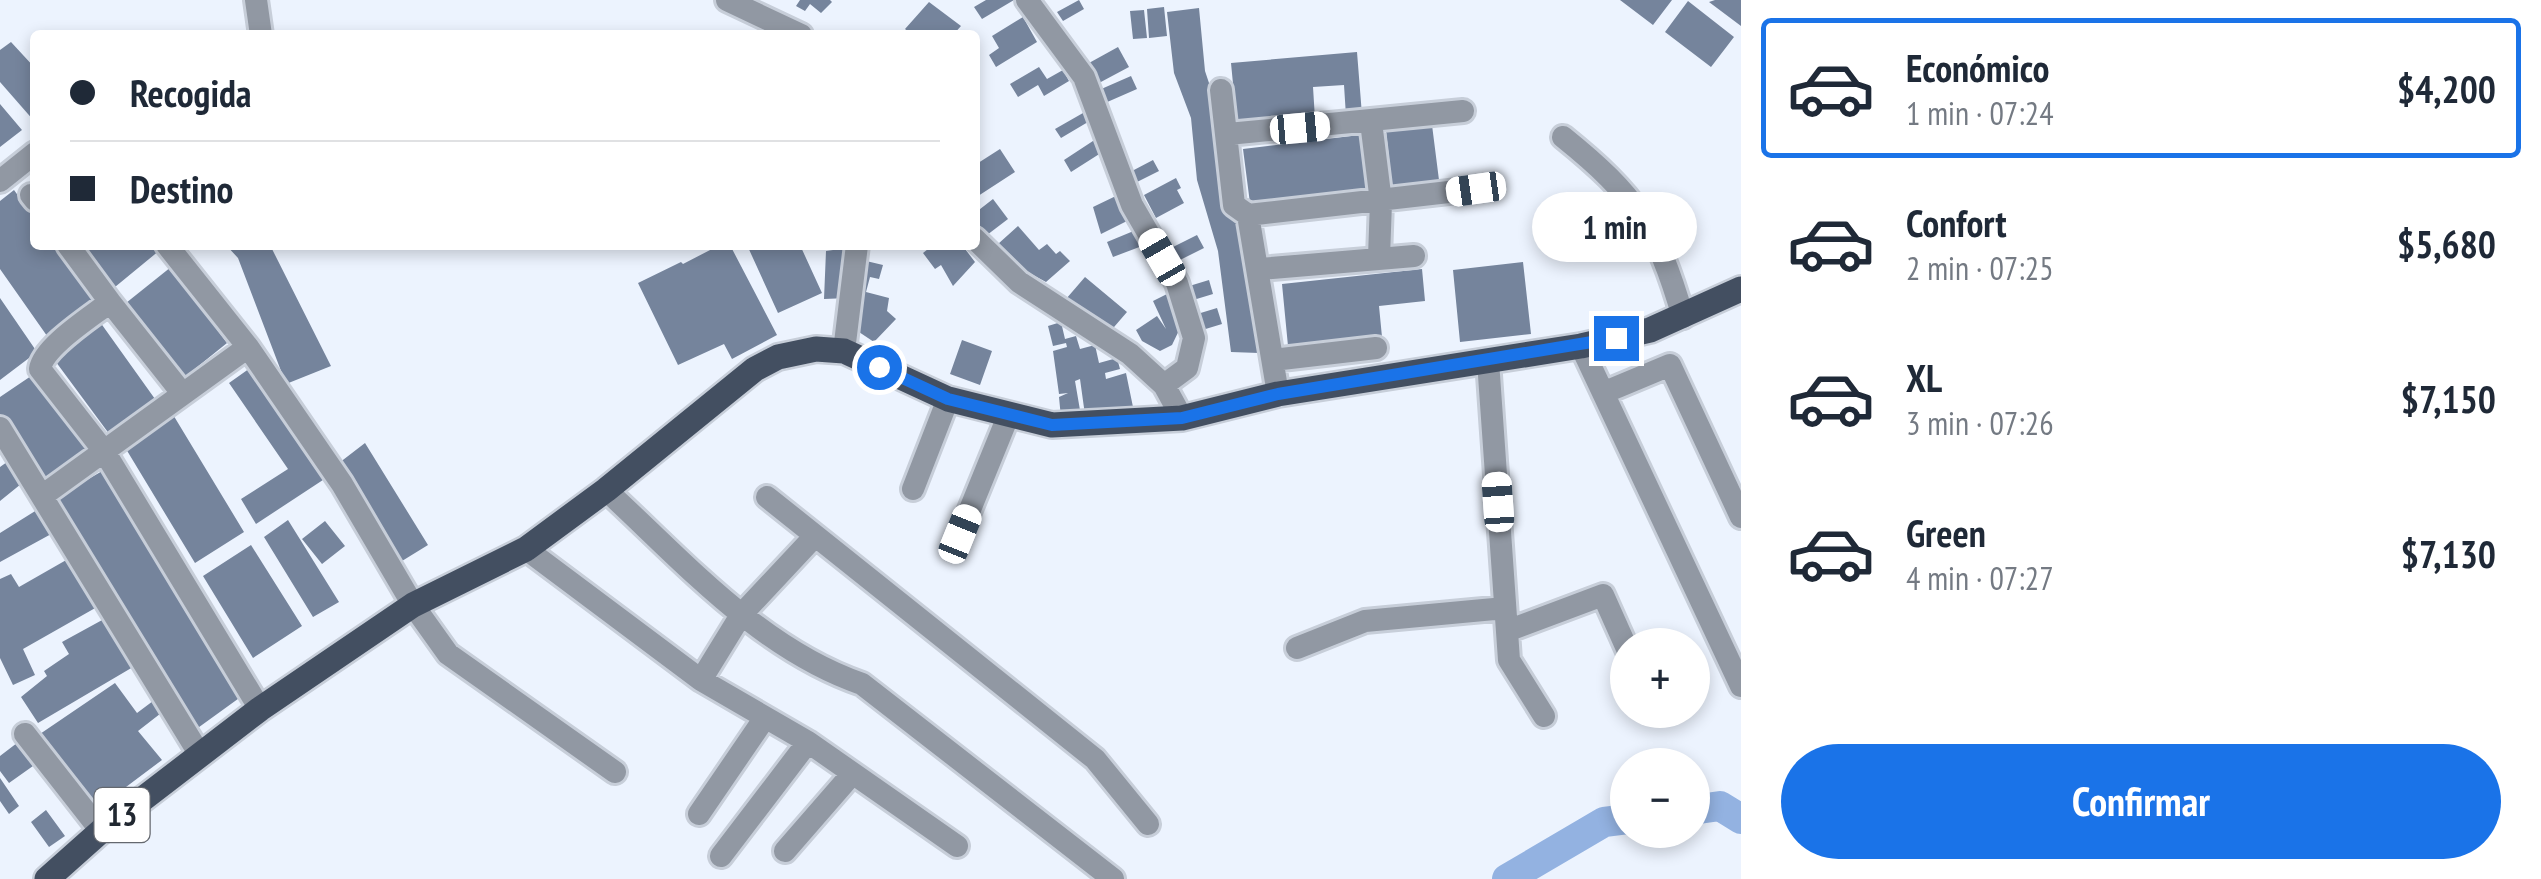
<!DOCTYPE html>
<html lang="es">
<head>
<meta charset="utf-8">
<style>
  :root { --surface:#fff; --page:#f2f2f3; --text:#1f2937; --muted:#747a83; --line:#e0e1e3; --accent:#1a73e8 }
  body { margin:0; font-family:"PT Sans Narrow",sans-serif; background:var(--page); color:var(--text); height:100vh; display:flex; flex-direction:column; font-size:38px; white-space:nowrap }
  * { box-sizing:border-box; margin:0 }
  p { font-size:32px; color:var(--muted) }
  .icon { flex:none; width:55px; height:55px; fill:none; stroke:currentColor; stroke-width:2; stroke-linecap:round; stroke-linejoin:round }
  .map { position:relative; flex:1; overflow:hidden }
  .details { display:flex; flex-direction:column; background:var(--surface); width:800px }
  .details>* { flex:none }
  .hud { position:absolute; left:30px; top:30px; width:950px; height:220px; border-radius:10px; box-shadow:0 5px 15px #0003; display:grid; align-content:center; height:220px; padding:0 40px; background:var(--surface) }
  .controls { position:absolute; left:1610px; top:628px; display:grid; gap:20px }
  .controls a { display:grid; place-items:center; width:100px; height:100px; border-radius:50%; background:var(--surface); box-shadow:0 5px 15px #0003; font-size:50px }
  .end { position:absolute; width:45px; height:45px; margin:-22px; border:12px solid #1a73e8; background:#fff; box-shadow:0 0 0 5px #fff }
  .from { border-radius:50% }
  .bubble { position:absolute; height:70px; border-radius:35px; background:var(--surface); box-shadow:0 5px 15px #0003; font-size:32px; font-weight:800; line-height:70px; text-align:center }
  .car { position:absolute; width:30px; height:60px; margin:-30px -15px; border-radius:12px; box-shadow:0 0 8px 2px #0007; background:linear-gradient(#fff 24%,#345 0 40%,#fff 0 76%,#345 0 86%,#fff 0) }
  .hud b { display:flex; align-items:center; gap:35px; height:95px; font-size:38px }
  .hud b+b { border-top:2px solid var(--line) }
  .hud i { width:25px; height:25px; background:var(--text) }
  ul { padding:18px 0 0; list-style:none }
  li { display:flex; align-items:center; gap:30px; height:140px; margin:0 20px 15px; padding:0 20px; border:5px solid transparent; border-radius:10px }
  li div { flex:1 }
  li b { display:block; font-size:38px }
  li em { font-style:normal; font-weight:800 }
  li.active { border-color:var(--accent) }
  li>.icon { width:90px; height:90px; stroke-width:1.5 }
  .primary-button { display:flex; gap:20px; margin-top:auto; padding:20px 40px }
  .primary-button a { flex:1; height:115px; border-radius:60px; background:var(--accent); color:#fff; font-size:40px; font-weight:800; line-height:115px; text-align:center }
  main { display:flex; flex:1; min-height:0 }
  .map>svg:first-child { display:block }
</style>
</head>
<body>
<main>
<div class="map">
<svg width="1741" height="879" viewBox="0 0 1741 879">
  <rect width="100%" height="100%" fill="#ecf3fe"/>
  <g fill="none" stroke-linecap="round" stroke-linejoin="round">
    <path stroke="#93b2e1" stroke-width="30" d="M1692,810L1720,806L1741,819
      M1507,879L1604,822L1628,819"/>
  </g>
  <path fill="#75849c" d="M800,0H830L832,2L821,13L810,4L805,11L796,6Z
    M986,0H1014L982,19L974,7Z
    M1079,0L1084,9L1063,21L1057,12Z
    M1620,0H1672L1653,25Z
    M1715,0H1741V26L1709,2Z
    M1688,1L1734,37L1711,67L1665,32Z
    M929,2L961,26L953,35H912L905,29Z
    M1164,7L1167,36L1149,38L1147,9Z
    M1199,8L1205,71L1220,116L1226,194L1247,248L1259,353L1231,352L1218,251L1197,180L1191,118L1174,73L1167,12Z
    M1144,10L1147,38L1133,39L1130,11Z
    M1023,17L1037,42L996,67L989,55L999,48L992,36Z
    M11,42L35,68V122L0,82V50Z
    M1118,47L1129,67L1099,83L1089,63Z
    M1357,52L1362,115L1346,116L1344,85L1313,87L1315,119L1237,125L1231,63Z
    M1039,67L1047,79L1063,70L1069,81L1044,96L1038,85L1018,97L1010,84Z
    M1131,76L1137,89L1105,103L1099,90Z
    M0,104L22,130L0,147Z
    M1083,113L1088,122L1061,138L1055,129Z
    M1432,125L1440,188L1393,194L1386,131Z
    M1368,134L1375,196L1251,211L1243,149Z
    M1096,139L1104,151L1071,172L1064,160Z
    M1000,149L1015,172L975,198V165Z
    M1153,160L1159,171L1137,182L1132,171Z
    M1176,178L1181,188L1177,190L1184,203L1156,218L1144,195Z
    M14,190L35,219V245H53L98,306L52,343L0,269V201Z
    M1120,194L1131,219L1101,234L1093,207Z
    M993,199L1008,219L987,235L975,219V213Z
    M1018,226L1039,250L1047,244L1056,254L1060,251L1070,261L1046,282L1020,268L998,244Z
    M1136,230L1142,246L1113,257L1107,242Z
    M1197,235L1204,248L1178,261L1171,248Z
    M84,245H156L160,250L115,287Z
    M226,245H270L331,366L286,384L238,258Z
    M711,245H730L777,335L732,359L724,344L678,365L638,283L681,262L683,264L712,249Z
    M747,245H800L822,293L778,313Z
    M833,245H852L848,298L824,299L826,251L833,250Z
    M933,245H962L975,262L953,286L941,265L935,269L923,253Z
    M862,260L883,265L879,279L870,277L866,292L889,298L887,311L896,319L874,342L856,330L863,304L851,301Z
    M1523,262L1531,334L1460,342L1453,270Z
    M171,267L227,343L181,380L126,303Z
    M1422,269L1425,301L1379,306L1382,337L1288,346L1282,284Z
    M1085,277L1127,312L1108,334L1066,299Z
    M1209,280L1213,294L1190,301L1186,287Z
    M1171,292L1183,322L1172,345L1160,351L1142,341L1136,330L1157,316L1166,329L1153,301Z
    M0,298L37,352L0,380Z
    M1217,308L1222,324L1199,331L1194,315Z
    M100,322L155,399L110,435L53,358Z
    M1061,322L1065,339L1076,336L1080,349L1095,345L1099,363L1117,358L1120,369L1105,373L1106,379L1126,373L1133,407L1085,415L1080,379L1075,381L1081,416L1061,418L1059,397L1068,393L1059,394L1053,351L1067,347L1066,343L1053,346L1048,326Z
    M962,340L992,351L980,385L950,374Z
    M253,366L329,476L256,524L241,499L288,469L229,383Z
    M37,372L91,451L44,484L0,420V397Z
    M172,413L244,532L195,563L126,449Z
    M365,443L428,545L402,561L339,463Z
    M7,462L21,484L0,501V467Z
    M104,470L176,593L242,696L195,730L54,499Z
    M40,508L53,533L0,562V533Z
    M288,520L339,602L313,617L264,537Z
    M325,521L345,546L322,564L302,539Z
    M251,545L302,626L253,658L203,576Z
    M68,559L97,607L23,649L35,675L13,685L0,658V579L11,574L19,587Z
    M104,619L133,667L38,723L21,697L47,676L44,671L69,654L62,642Z
    M115,683L137,713L157,698L165,710L138,731L162,760L94,811L37,736Z
    M17,743L33,766L9,783L0,771V756Z
    M0,778L19,806L9,814L0,801Z
    M46,810L65,836L49,847L31,822Z"/>
  <g fill="none" stroke-linecap="round" stroke-linejoin="round">
    <g stroke="#c7ced9" stroke-width="28">
      <path id="minor" d="M256,0L261,35
        M727,0L801,35
        M1027,0L1084,77L1132,205L1177,283L1194,338L1187,368L1164,385
        M1221,90L1234,205L1248,215L1278,394
        M1371,122L1381,202L1379,257
        M1228,134L1463,111
        M1563,137C1636,196 1657,227 1683,317
        M0,181L35,153
        M31,195L35,200
        M1248,215L1475,189
        M975,239L1019,282L1130,354L1164,385L1182,418
        M68,245L110,302
        M167,245L248,347L342,484L413,605L448,654L615,772
        M1260,269L1414,256
        M1581,346L1741,686
        M844,351L857,245
        M1273,360L1376,348
        M1488,361L1509,660L1544,716
        M182,393L110,302C91,317 43,347 40,369L104,451L260,709
        M1603,393L1670,365L1741,517
        M0,428L200,755
        M913,489L948,399
        M606,490C683,561 760,649 862,684L1113,879
        M42,496L248,347
        M767,497L1095,759L1148,824
        M960,534L1009,414
        M526,549L701,680L808,742L957,846
        M1507,631L1603,595L1628,651
        M1297,648L1365,621L1505,608
        M701,680L741,615L814,537
        M25,734L101,831
        M699,814L764,719
        M785,851L852,774
        M721,856L808,742"/>
    </g>
    <g stroke="#c7ced9" stroke-width="30">
      <path id="major" d="M47,879L101,831L260,709L413,605L526,549L606,490L755,369L778,357L816,349L844,351L948,399L1052,425L1182,418L1278,394L1581,346L1650,330L1741,289"/>
    </g>
    <use href="#minor" stroke="#9198a3" stroke-width="22"/>
    <use href="#major" stroke="#434f61" stroke-width="25"/>
  </g>
  <g fill="none" stroke-linecap="round" stroke-linejoin="round">
    <path stroke="#1a73e8" stroke-width="12" d="M879,367L948,399L1052,425L1182,418L1278,394L1616,338"/>
  </g>
  <g text-anchor="middle" stroke-width="9" stroke-linejoin="round" paint-order="stroke">
    <rect fill="#fff" stroke="#64686f" stroke-width="2.5" x="94.5" y="788" width="55" height="54" rx="8"/>
    <g font-size="32" font-weight="bold" fill="#212831">
      <text x="122" y="826">13</text>
    </g>
  </g>
</svg>
<div class="controls">
<a>+</a>
<a>−</a>
</div>
<i class="end from" style="left:879px;top:367px"></i>
<i class="end" style="left:1616px;top:338px"></i>
<div class="bubble" style="left:1532px;top:192px;width:165px">1 min</div>
<i class="car" style="left:1300px;top:128px;rotate:85deg"></i>
<i class="car" style="left:1476px;top:189px;rotate:262deg"></i>
<i class="car" style="left:1162px;top:257px;rotate:330deg"></i>
<i class="car" style="left:1498px;top:502px;rotate:356deg"></i>
<i class="car" style="left:960px;top:534px;rotate:22deg"></i>
<div class="hud">
<b><i class="from"></i>Recogida</b>
<b><i></i>Destino</b>
</div>
</div>
<section class="details">
<ul>
<li class="active"><svg class="icon" aria-label="car" viewBox="0 0 24 24"><path d="M5 17H2v-5l4-1 3-4h7l3 4 3 1v5h-3M9 17h6M6 11h13"/><circle cx="7" cy="17" r="2"/><circle cx="17" cy="17" r="2"/></svg><div><b>Económico</b><p>1 min · 07:24</p></div><em>$4,200</em></li>
<li><svg class="icon" aria-label="car" viewBox="0 0 24 24"><path d="M5 17H2v-5l4-1 3-4h7l3 4 3 1v5h-3M9 17h6M6 11h13"/><circle cx="7" cy="17" r="2"/><circle cx="17" cy="17" r="2"/></svg><div><b>Confort</b><p>2 min · 07:25</p></div><em>$5,680</em></li>
<li><svg class="icon" aria-label="car" viewBox="0 0 24 24"><path d="M5 17H2v-5l4-1 3-4h7l3 4 3 1v5h-3M9 17h6M6 11h13"/><circle cx="7" cy="17" r="2"/><circle cx="17" cy="17" r="2"/></svg><div><b>XL</b><p>3 min · 07:26</p></div><em>$7,150</em></li>
<li><svg class="icon" aria-label="car" viewBox="0 0 24 24"><path d="M5 17H2v-5l4-1 3-4h7l3 4 3 1v5h-3M9 17h6M6 11h13"/><circle cx="7" cy="17" r="2"/><circle cx="17" cy="17" r="2"/></svg><div><b>Green</b><p>4 min · 07:27</p></div><em>$7,130</em></li>
</ul>
<div class="primary-button"><a>Confirmar</a></div>
</section>
</main>
</body>
</html>
